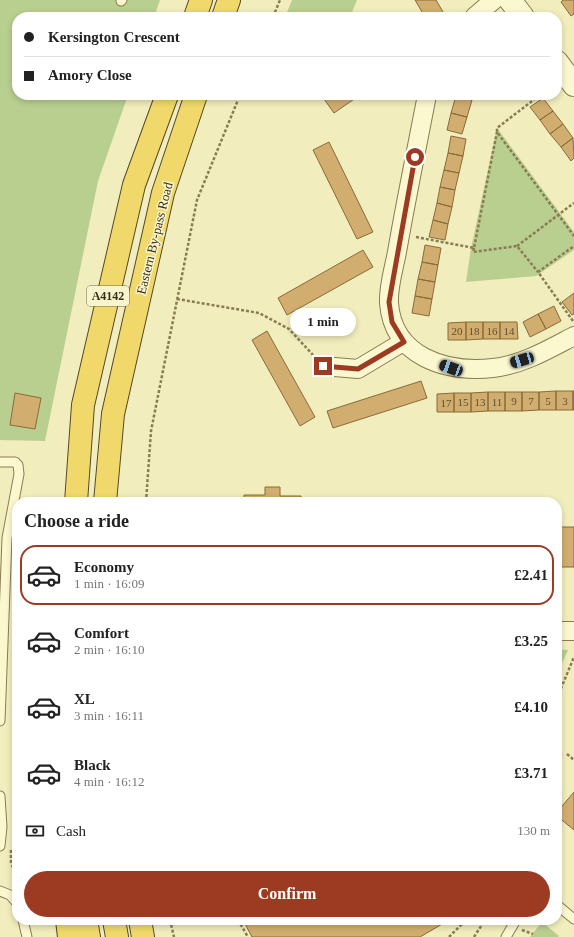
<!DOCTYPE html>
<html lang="en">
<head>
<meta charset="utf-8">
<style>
  :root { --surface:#fff; --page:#f2f2f2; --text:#222; --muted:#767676; --line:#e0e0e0; --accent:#9c3b21 }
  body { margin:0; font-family:"Times New Roman",serif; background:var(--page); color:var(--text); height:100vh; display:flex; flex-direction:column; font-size:15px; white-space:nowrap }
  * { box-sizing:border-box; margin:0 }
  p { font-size:13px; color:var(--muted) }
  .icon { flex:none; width:22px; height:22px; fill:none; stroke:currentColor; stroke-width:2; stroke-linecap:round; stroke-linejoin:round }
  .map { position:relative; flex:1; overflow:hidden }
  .side { position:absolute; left:12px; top:497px; width:550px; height:428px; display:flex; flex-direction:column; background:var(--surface); border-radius:16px; box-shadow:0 2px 6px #0003 }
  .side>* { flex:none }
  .banner { position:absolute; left:12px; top:12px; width:550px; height:88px; border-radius:16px; box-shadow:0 2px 6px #0003; display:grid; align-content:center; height:88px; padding:0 12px; background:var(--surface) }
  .end { position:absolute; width:18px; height:18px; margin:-9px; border:5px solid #9c3b21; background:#fff; box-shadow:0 0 0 2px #fff }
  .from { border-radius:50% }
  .bubble { position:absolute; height:28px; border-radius:14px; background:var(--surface); box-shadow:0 2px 6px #0003; font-size:13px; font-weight:700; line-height:28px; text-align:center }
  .car { position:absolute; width:12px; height:24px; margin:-12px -6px; border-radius:5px; box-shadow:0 0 3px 1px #0007; background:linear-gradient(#222 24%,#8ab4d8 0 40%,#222 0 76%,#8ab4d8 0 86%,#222 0) }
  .banner b { display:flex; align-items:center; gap:14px; height:38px; font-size:15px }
  .banner b+b { border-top:1px solid var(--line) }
  .banner i { width:10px; height:10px; background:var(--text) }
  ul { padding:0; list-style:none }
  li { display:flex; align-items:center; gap:12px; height:60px; margin:0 8px 6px; padding:0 4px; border:2px solid transparent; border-radius:16px }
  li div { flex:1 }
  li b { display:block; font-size:15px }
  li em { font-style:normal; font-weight:700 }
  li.selected { border-color:var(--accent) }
  li>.icon { width:36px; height:36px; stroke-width:1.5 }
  h2 { padding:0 12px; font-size:18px; line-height:48px }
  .pay { display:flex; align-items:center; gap:10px; height:44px; padding:0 12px; font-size:15px }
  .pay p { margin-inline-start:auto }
  .cta { display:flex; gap:8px; margin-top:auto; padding:8px 12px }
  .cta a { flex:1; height:46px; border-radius:24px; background:var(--accent); color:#fff; font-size:16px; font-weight:700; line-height:46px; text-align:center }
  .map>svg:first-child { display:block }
</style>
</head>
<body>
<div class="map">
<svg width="574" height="937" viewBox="0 0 574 937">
  <rect width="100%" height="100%" fill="#f1edbc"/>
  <path fill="#b9cf90" d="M0,0H160L154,17H17V95H128L98,181L45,441L0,440Z
    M292,0H357L350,17H285Z
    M497,128L574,232V250L536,276L466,282L471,248Z
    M557,649L568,650L557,674Z
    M542,922L559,936L558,937H530Z"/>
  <path fill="#d1ae6f" stroke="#8a6b39" d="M415,0H436L446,17H425Z
    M563,0H574V14L571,16L561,2Z
    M330,95H360L334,113L324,99Z
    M456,95H473L472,100Z
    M525,95H534L529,99Z
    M456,96L472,100L467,117L451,113Z
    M543,98L553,111L540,120L530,107Z
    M553,111L563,124L550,134L540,120Z
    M451,113L467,117L462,134L447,130Z
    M563,124L573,138L561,147L550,134Z
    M451,136L466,139L463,156L448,153Z
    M573,138L574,158L571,161L561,147Z
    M329,142L373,232L357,239L313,150Z
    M448,153L463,156L459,173L444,170Z
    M444,170L459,173L455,190L440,187Z
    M440,187L455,190L452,207L437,203Z
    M437,203L452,207L448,224L433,220Z
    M433,220L448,224L445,240L429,237Z
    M425,245L441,248L438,265L422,262Z
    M363,250L373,267L287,315L278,298Z
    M422,262L438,265L435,282L418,279Z
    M418,279L435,282L432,299L415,296Z
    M574,293V314L572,315L562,302Z
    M415,296L432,299L429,316L412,313Z
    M554,306L561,321L546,329L538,314Z
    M538,314L546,329L530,337L523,322Z
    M466,322H483V339L466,340Z
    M466,322V340H448V323Z
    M483,322H500V339H483Z
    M500,322H517L518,339H500Z
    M267,331L315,417L300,426L252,340Z
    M421,381L427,398L333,428L327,411Z
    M556,391H573V410H556Z
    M556,391V410H539V392Z
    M573,391H574V410H573Z
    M488,392H505V411H488Z
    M488,392V411L471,412V393Z
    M505,392H522V411H505Z
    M522,392H539V410L522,411Z
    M15,393L41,398L35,429L10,425Z
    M454,393H471V412H454Z
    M454,393V412H437V394Z
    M265,487H280V496H301V502H244V495H265Z
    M557,527H574V567H558L557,603Z
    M574,792V830L557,816V812Z
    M243,920H449L420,937H252Z"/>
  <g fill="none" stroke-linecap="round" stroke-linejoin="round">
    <g stroke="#897c55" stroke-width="11">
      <path id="service" d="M121,1L122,0
        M0,462H15L18,465L19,474L7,538L0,721
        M0,796L2,827L0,846
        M0,891L10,895L17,903
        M557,905L574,919
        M23,920L27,937
        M506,937L516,920"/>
    </g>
    <g stroke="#897c55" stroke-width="20">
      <path id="minor" d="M474,17L494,0
        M427,95C417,147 406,200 397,252C394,268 388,287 389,303C393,357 446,373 493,368C522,365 549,349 574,336
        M323,366L358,369L403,342
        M557,631H574"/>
    </g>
    <g stroke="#897c55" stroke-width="24">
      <path id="tertiary" d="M510,0L523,17
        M557,62L574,85"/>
    </g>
    <g stroke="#56482a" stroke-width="24">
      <path id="trunk" d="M195,17L201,0
        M223,17L229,0
        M76,502L83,405L134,185L167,95
        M105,502L113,414L163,193L196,95
        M67,920L69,937
        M86,920L89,937
        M114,920L117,937
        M140,920L143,937"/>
    </g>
    <path stroke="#897c55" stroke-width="2.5" stroke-dasharray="3 2" stroke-linecap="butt" d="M273,17L280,0
      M540,95L497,128V132L574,236
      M416,237L474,248L497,132
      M517,246L574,203
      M474,248L473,252L517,246L538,272
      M177,299L259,313L289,329L313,355
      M573,321L538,272L574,246
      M146,502L151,431L197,200L240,95
      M557,698L574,657
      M567,754L574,760
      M15,828L14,803H17
      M11,850V862L17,879
      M170,920L174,937
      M238,920L248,937
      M522,930L533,934
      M449,937L466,920
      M474,937L485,920"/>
    <use href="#service" stroke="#fbf8d0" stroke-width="9"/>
    <use href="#minor" stroke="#fbf8d0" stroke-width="18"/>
    <use href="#tertiary" stroke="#fbf8d0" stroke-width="22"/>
    <use href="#trunk" stroke="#f0d96a" stroke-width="22"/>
  </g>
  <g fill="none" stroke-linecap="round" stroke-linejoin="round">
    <path stroke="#9c3b21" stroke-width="5" d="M323,366L358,369L404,342L392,322L389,302L415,157"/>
  </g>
  <g text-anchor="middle" stroke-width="3" stroke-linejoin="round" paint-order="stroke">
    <g font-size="11" fill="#5e4f2f">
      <text x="457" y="335">20</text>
      <text x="474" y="335">18</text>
      <text x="492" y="335">16</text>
      <text x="509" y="335">14</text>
      <text x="514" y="405">9</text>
      <text x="531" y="405">7</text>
      <text x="548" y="405">5</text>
      <text x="565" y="405">3</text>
      <text x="463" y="406">15</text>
      <text x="480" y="406">13</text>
      <text x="497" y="406">11</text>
      <text x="446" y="407">17</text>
    </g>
    <rect fill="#f8f5cc" stroke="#716a4f" stroke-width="1" x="87" y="286" width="42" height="20" rx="3"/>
    <g font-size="12" font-weight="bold" fill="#372f1a">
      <text x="108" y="300">A4142</text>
    </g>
    <g font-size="13" fill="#372f1a" stroke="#f8f5cc">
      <text transform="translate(154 238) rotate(-76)" y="5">Eastern By-pass Road</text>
    </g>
  </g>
</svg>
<i class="end from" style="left:415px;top:157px"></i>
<i class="end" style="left:323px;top:366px"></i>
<div class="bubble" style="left:290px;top:308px;width:66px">1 min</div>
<i class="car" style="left:522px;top:360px;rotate:254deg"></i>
<i class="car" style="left:451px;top:368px;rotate:290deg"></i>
<div class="banner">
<b><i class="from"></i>Kersington Crescent</b>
<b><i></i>Amory Close</b>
</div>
<section class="side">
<h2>Choose a ride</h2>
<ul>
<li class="selected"><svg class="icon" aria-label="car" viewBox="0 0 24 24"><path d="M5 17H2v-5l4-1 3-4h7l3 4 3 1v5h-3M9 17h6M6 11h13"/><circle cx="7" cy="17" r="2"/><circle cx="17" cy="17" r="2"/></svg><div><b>Economy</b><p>1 min · 16:09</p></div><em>£2.41</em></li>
<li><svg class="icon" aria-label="car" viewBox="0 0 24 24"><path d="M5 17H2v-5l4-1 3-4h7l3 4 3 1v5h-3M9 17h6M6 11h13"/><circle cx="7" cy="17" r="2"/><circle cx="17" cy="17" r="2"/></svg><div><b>Comfort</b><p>2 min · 16:10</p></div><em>£3.25</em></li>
<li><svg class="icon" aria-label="car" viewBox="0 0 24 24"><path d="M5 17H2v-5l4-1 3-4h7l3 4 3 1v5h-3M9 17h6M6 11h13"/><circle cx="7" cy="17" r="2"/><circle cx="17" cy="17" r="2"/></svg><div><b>XL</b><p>3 min · 16:11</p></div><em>£4.10</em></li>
<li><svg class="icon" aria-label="car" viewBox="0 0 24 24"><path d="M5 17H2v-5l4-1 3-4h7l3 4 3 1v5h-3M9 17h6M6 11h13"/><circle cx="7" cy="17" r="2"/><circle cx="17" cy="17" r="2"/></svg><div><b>Black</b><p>4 min · 16:12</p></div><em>£3.71</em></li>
</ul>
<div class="pay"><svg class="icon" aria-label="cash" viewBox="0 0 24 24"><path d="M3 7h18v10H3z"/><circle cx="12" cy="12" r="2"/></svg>Cash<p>130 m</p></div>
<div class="cta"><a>Confirm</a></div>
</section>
</div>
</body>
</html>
